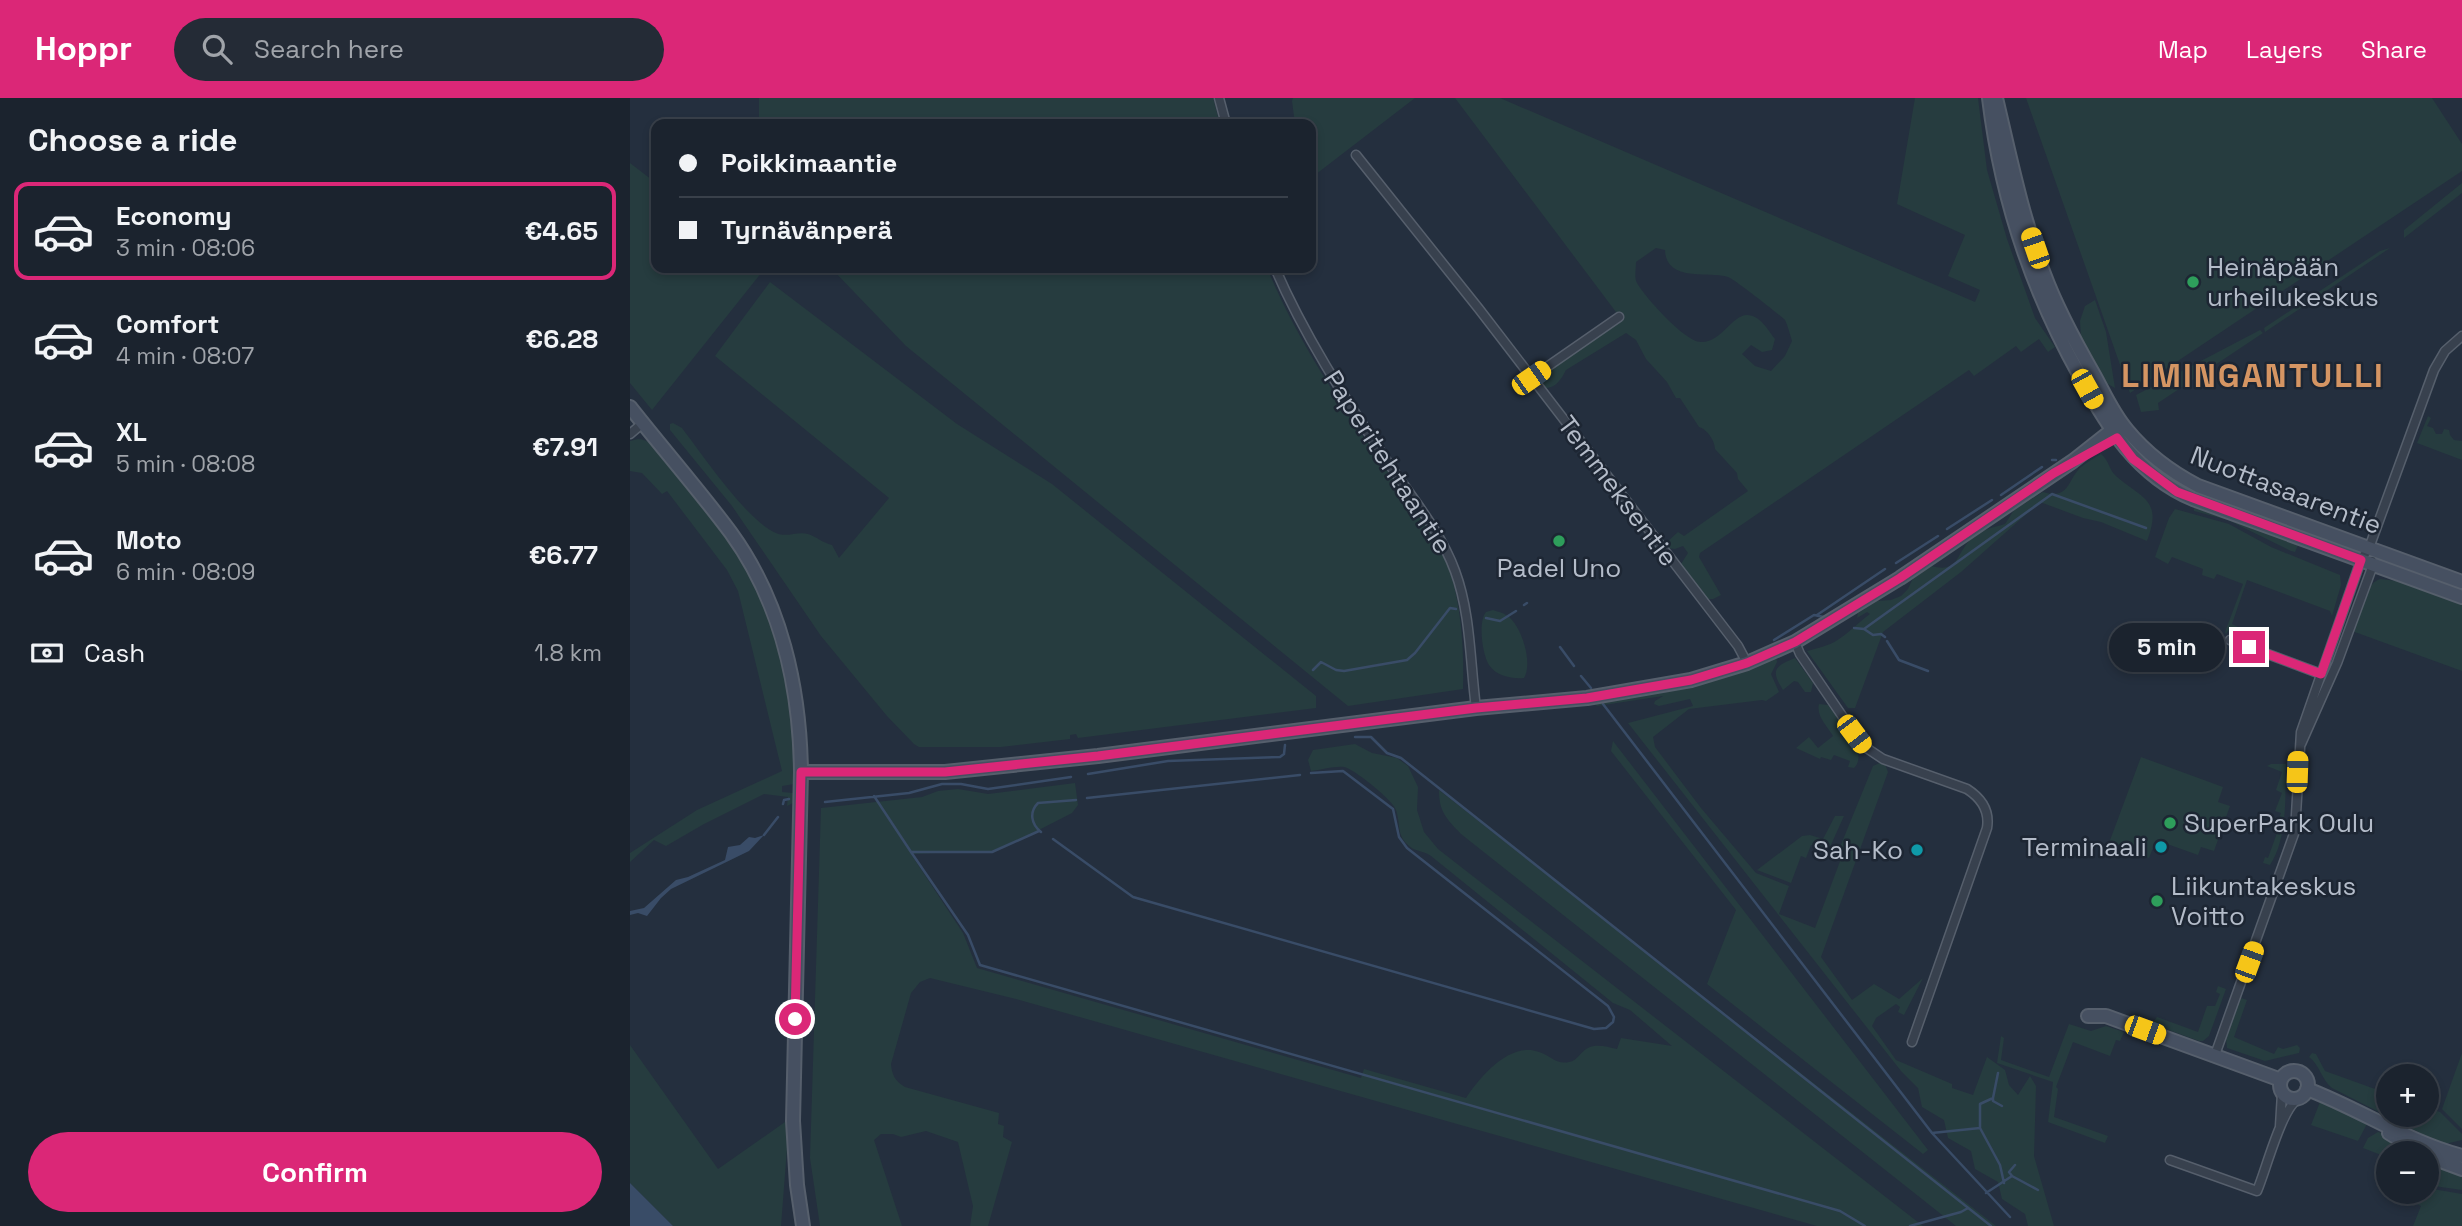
<!DOCTYPE html>
<html lang="en">
<head>
<meta charset="utf-8">
<style>
  :root { --surface:#1b232e; --page:#242b36; --text:#f1f3f6; --muted:#a0a4aa; --line:#39404a; --accent:#db2777 }
  body { margin:0; font-family:"Space Grotesk",sans-serif; background:var(--page); color:var(--text); height:100vh; display:flex; flex-direction:column; font-size:26px; white-space:nowrap }
  * { box-sizing:border-box; margin:0 }
  p { font-size:23px; color:var(--muted) }
  .icon { flex:none; width:38px; height:38px; fill:none; stroke:currentColor; stroke-width:2; stroke-linecap:round; stroke-linejoin:round }
  .map { position:relative; flex:1; overflow:hidden }
  .drawer { display:flex; flex-direction:column; background:var(--surface); width:630px }
  .drawer>* { flex:none }
  .banner { position:absolute; left:21px; top:21px; width:665px; height:154px; border-radius:14px; box-shadow:0 4px 10px #0003,0 0 0 2px var(--line); display:grid; align-content:center; height:154px; padding:0 28px; background:var(--surface) }
  .fabs { position:absolute; left:1746px; top:966px; display:grid; gap:14px }
  .fabs a { display:grid; place-items:center; width:63px; height:63px; border-radius:50%; background:var(--surface); box-shadow:0 4px 10px #0003,0 0 0 2px var(--line); font-size:35px }
  .end { position:absolute; width:32px; height:32px; margin:-16px; border:9px solid #db2777; background:#fff; box-shadow:0 0 0 4px #fff }
  .from { border-radius:50% }
  .bubble { position:absolute; height:49px; border-radius:24px; background:var(--surface); box-shadow:0 4px 10px #0003,0 0 0 2px var(--line); font-size:23px; font-weight:700; line-height:49px; text-align:center }
  .car { position:absolute; width:21px; height:42px; margin:-21px -10px; border-radius:9px; box-shadow:0 0 5px 2px #0007; background:linear-gradient(#f5c518 24%,#345 0 40%,#f5c518 0 76%,#345 0 86%,#f5c518 0) }
  .banner b { display:flex; align-items:center; gap:24px; height:66px; font-size:26px }
  .banner b+b { border-top:2px solid var(--line) }
  .banner i { width:18px; height:18px; background:var(--text) }
  ul { padding:0; list-style:none }
  li { display:flex; align-items:center; gap:21px; height:98px; margin:0 14px 10px; padding:0 14px; border:4px solid transparent; border-radius:14px }
  li div { flex:1 }
  li b { display:block; font-size:26px }
  li em { font-style:normal; font-weight:700 }
  li.on { border-color:var(--accent) }
  li>.icon { width:63px; height:63px; stroke-width:1.5 }
  h2 { padding:0 28px; font-size:32px; line-height:84px }
  .pay { display:flex; align-items:center; gap:18px; height:77px; padding:0 28px; font-size:26px }
  .pay p { margin-inline-start:auto }
  .button { display:flex; gap:14px; margin-top:auto; padding:14px 28px }
  .button a { flex:1; height:80px; border-radius:42px; background:var(--accent); color:#fff; font-size:28px; font-weight:700; line-height:80px; text-align:center }
  header { display:flex; align-items:center; gap:42px; box-sizing:border-box; height:98px; padding:0 35px; background:var(--accent); color:#fff }
  header strong { font-size:33px }
  nav { display:flex; gap:38px; margin-inline-start:auto; font-size:24px }
  .search { width:490px; height:63px; background:var(--page); display:flex; align-items:center; gap:18px; box-sizing:border-box; padding:0 24px; border-radius:38px; color:var(--muted); font-size:26px }
  main { display:flex; flex:1; min-height:0 }
  .map>svg:first-child { display:block }
</style>
</head>
<body>
<header>
<strong>Hoppr</strong>
<div class="search"><svg class="icon" aria-label="search" viewBox="0 0 24 24"><circle cx="10" cy="10" r="6"/><path d="M15 15l6 6"/></svg>Search here</div>
<nav><a>Map</a><a>Layers</a><a>Share</a></nav>
</header>
<main>
<section class="drawer">
<h2>Choose a ride</h2>
<ul>
<li class="on"><svg class="icon" aria-label="car" viewBox="0 0 24 24"><path d="M5 17H2v-5l4-1 3-4h7l3 4 3 1v5h-3M9 17h6M6 11h13"/><circle cx="7" cy="17" r="2"/><circle cx="17" cy="17" r="2"/></svg><div><b>Economy</b><p>3 min · 08:06</p></div><em>€4.65</em></li>
<li><svg class="icon" aria-label="car" viewBox="0 0 24 24"><path d="M5 17H2v-5l4-1 3-4h7l3 4 3 1v5h-3M9 17h6M6 11h13"/><circle cx="7" cy="17" r="2"/><circle cx="17" cy="17" r="2"/></svg><div><b>Comfort</b><p>4 min · 08:07</p></div><em>€6.28</em></li>
<li><svg class="icon" aria-label="car" viewBox="0 0 24 24"><path d="M5 17H2v-5l4-1 3-4h7l3 4 3 1v5h-3M9 17h6M6 11h13"/><circle cx="7" cy="17" r="2"/><circle cx="17" cy="17" r="2"/></svg><div><b>XL</b><p>5 min · 08:08</p></div><em>€7.91</em></li>
<li><svg class="icon" aria-label="car" viewBox="0 0 24 24"><path d="M5 17H2v-5l4-1 3-4h7l3 4 3 1v5h-3M9 17h6M6 11h13"/><circle cx="7" cy="17" r="2"/><circle cx="17" cy="17" r="2"/></svg><div><b>Moto</b><p>6 min · 08:09</p></div><em>€6.77</em></li>
</ul>
<div class="pay"><svg class="icon" aria-label="cash" viewBox="0 0 24 24"><path d="M3 7h18v10H3z"/><circle cx="12" cy="12" r="2"/></svg>Cash<p>1.8 km</p></div>
<div class="button"><a>Confirm</a></div>
</section>
<div class="map">
<svg width="1832" height="1128" viewBox="0 0 1832 1128">
  <rect width="100%" height="100%" fill="#242f3e"/>
  <path fill="#263c3f" fill-rule="evenodd" d="M129,0H583L590,26H129Z
    M663,0H785L681,80V26H665L662,3Z
    M825,0H870L1345,204L1350,192L1318,178L1335,137L1267,106L1285,0H1348L1357,72L1377,141L1405,220L1425,249L1418,254L1409,241L1391,254L1386,248L1344,278L1339,272L1070,455L1069,459L1091,497L1083,501H1077L1051,466L1058,455L1053,448L1045,451L1038,450L1036,445L1048,434L1054,438L1118,393L1108,381L1107,375L1085,351C1085,343 1077,331 1069,329L1050,300H1046L1037,284L1016,261L1006,242L996,235L936,272C932,280 926,290 916,290L911,285L917,274L992,222ZM1026,150L1035,152C1036,185 1081,173 1098,179C1103,180 1151,218 1155,222C1158,228 1160,237 1162,243L1155,258L1141,273L1125,268L1112,256L1121,247L1132,254L1142,252L1145,241C1138,232 1130,217 1117,217C1102,217 1091,245 1071,244C1055,244 1015,199 1007,185C1004,180 1006,171 1006,164Z
    M1396,0H1802L1832,46V73L1500,295Z
    M0,65L26,85V170H130L132,174L22,312L0,285Z
    M1832,85V95L1774,140V132Z
    M1760,150L1635,234L1634,230L1750,153Z
    M201,170H637C665,237 705,299 747,358C773,396 809,435 822,480C832,516 834,554 833,591L718,608L276,248Z
    M140,184L327,326L422,386L686,598V610L448,640L446,636L440,637V641L371,649H289L284,646L257,618L191,538L102,408L40,332V326L43,325L52,330C72,356 118,424 146,435C157,440 167,433 178,436C187,439 193,445 202,447L209,460L259,400L85,258Z
    M1465,202L1476,234L1485,290L1476,285L1451,238L1450,223L1455,208Z
    M1630,232L1633,235L1528,305L1529,312L1511,314L1506,297Z
    M1798,318L1801,320L1797,328L1803,330L1806,336H1812L1814,331L1819,332L1820,337L1824,342L1832,343V362L1787,345Z
    M8,341C29,342 45,372 57,388C80,417 105,447 122,480C146,525 161,579 165,629C167,647 165,666 165,683L164,686L152,688V694L163,695L165,699L163,705L157,708L158,699L134,696L74,726L36,748L24,742L0,764V755L67,712L152,673L108,493L97,472L37,393L32,396L12,375L0,373V343Z
    M1471,356C1479,362 1479,372 1486,378C1512,401 1533,401 1517,443L1471,424L1453,420L1410,404L1331,474L1253,534L1225,610H1218L1177,553C1188,550 1199,548 1209,541C1220,534 1229,524 1240,516L1237,514L1227,520L1228,515L1247,503L1261,502L1271,498L1278,491L1283,480L1301,468C1328,475 1325,459 1339,443C1347,432 1362,430 1375,426L1384,412L1413,394C1440,402 1437,382 1451,369C1457,364 1464,360 1471,356Z
    M1564,407L1669,445L1665,454L1661,453L1598,422L1564,413Z
    M1545,411L1599,426L1641,449L1710,477L1711,487L1702,518L1700,513L1617,482L1602,526L1608,529L1607,533L1600,530L1596,536L1595,534L1613,486L1587,476L1584,481L1572,477L1573,471L1542,459L1538,466L1525,459L1539,420Z
    M1750,481L1776,484L1832,505V573L1722,533C1728,517 1733,487 1750,481Z
    M863,512C869,514 874,515 879,519C892,530 903,565 894,580C882,581 866,578 859,567C852,556 848,523 856,514Z
    M1146,558L1147,564L1141,576L1149,594L1136,603L1132,602L1059,611L1023,639L1025,649L1071,710L1126,775L1159,788L1149,816L1185,830L1212,758L1208,754L1243,668L1250,665L1255,666L1258,674L1191,859L1222,902L1244,886L1269,901L1293,880L1274,917L1268,914L1270,909L1266,906L1246,920L1242,928L1266,962L1322,986V990L1343,997L1357,959L1375,972L1379,987L1388,997L1400,978L1406,988L1404,1058L1424,1128H1398L1395,1116L1372,1101L1368,1084L1345,1071L1341,1053L1318,1040L1314,1022L1292,1009L1288,990L1271,973L998,625L1063,608L1060,601L1029,608L1024,606L1025,603L1033,598L967,608L962,603L1012,597L1059,588Z
    M1165,560L1183,585L1181,594H1175L1168,584L1164,583L1153,592C1140,572 1145,568 1165,560Z
    M1189,606L1198,607C1209,623 1240,654 1224,670L1218,669L1220,663L1204,657L1201,662L1191,659L1190,661L1166,650L1179,639L1188,650L1203,638C1197,628 1186,618 1189,606Z
    M983,643L1298,1052L1293,1056L1077,886L1106,812L981,653Z
    M725,646L742,655L767,660L778,668L788,689L787,712L794,734L808,751L1293,1128H1187L386,901L300,880L290,884L281,895L261,966C262,977 265,983 275,989L369,1015L368,1026L374,1028L373,1039L382,1044L358,1128H340L343,1108L328,1044L296,1033L271,1039L263,1036H251L244,1042L272,1128H190L180,1060L191,710L292,699L308,693L328,691L358,696L445,685L448,707L442,715L403,735L362,753L281,756L333,835L347,870L731,980L734,971L836,1000C850,979 880,943 909,954C920,957 926,967 939,964C948,963 951,952 960,949C968,946 978,949 987,951L991,940L1042,948L1000,912L983,905L801,758C793,752 784,754 777,746C766,736 771,722 765,710C761,701 723,670 714,669C704,668 691,672 681,673L678,662L683,652Z
    M1511,659L1593,689L1588,704L1600,708L1584,753L1571,749L1568,757L1526,742L1519,760L1479,745Z
    M1641,666H1656C1655,698 1658,740 1640,767L1633,765L1635,759L1638,760L1647,735L1644,733L1651,715L1645,713L1652,695L1646,692L1652,674L1637,668Z
    M809,692L1366,1128H1326L831,736C816,720 809,714 809,692Z
    M1205,718H1214L1200,749L1196,752L1181,747L1176,760L1171,758L1161,785L1127,772L1172,738L1180,737L1193,741Z
    M1588,888L1596,891L1579,938L1573,943H1569L1522,926L1527,919L1568,934L1577,908H1585L1590,896L1586,894Z
    M1611,900L1617,902L1604,939L1644,956L1648,949L1653,951L1667,947L1670,950L1669,955L1635,963L1597,950L1596,940Z
    M1439,926L1461,933L1476,928L1494,934L1490,943L1486,942L1480,958L1443,944L1426,989L1428,991L1424,1019L1478,1038L1475,1045L1418,1024L1423,984L1367,965L1371,938L1374,940L1371,962L1419,979Z
    M0,947L88,1071L155,1024H159L151,1128H43L0,1085Z
    M1682,955L1686,956L1695,973L1759,996V1017H1797V1010L1810,1014L1832,1036V1042L1815,1046L1808,1044L1702,990C1691,981 1690,967 1679,959Z
    M1832,955V1031L1812,1011Z
    M1690,1004L1711,1009L1738,1024L1728,1043L1681,1027Z
    M1748,1034L1752,1035L1778,1055H1759V1060L1733,1050L1738,1040Z
    M1797,1065L1832,1077V1092L1797,1087Z
    M1797,1090L1832,1096V1128H1783L1791,1108L1785,1105L1789,1094H1797Z"/>
  <path fill="#394c67" d="M134,737L119,753L41,791L31,800L17,818L8,815L0,817V813L14,810L46,782L58,779L95,762L98,749L110,747L119,739L125,740Z
    M0,1085L43,1128H0Z"/>
  <g fill="none" stroke-linecap="round" stroke-linejoin="round">
    <path stroke="#394c67" stroke-width="2.5" d="M1422,362H1426
      M1371,397L1412,369
      M1317,431L1362,402
      M1266,465L1308,438
      M894,507L897,505
      M1187,517L1255,471
      M856,520L870,523L886,513
      M1224,530L1234,531L1243,537L1251,536L1255,539
      M1234,531L1422,396L1516,430
      M1144,542L1184,517L1194,519
      M1257,543L1269,562L1298,573
      M930,549L944,568
      M683,572L691,564L706,572L714,573L777,562L785,555L820,510L826,511
      M951,578L961,590
      M973,606L1302,1035L1380,1119
      M725,639H741L757,655L771,660L1361,1128
      M458,676L538,663L650,659L654,656L655,647
      M244,698L281,754H362L409,733
      M457,700L670,677
      M195,704L279,695L312,686H331L358,691L441,679
      M153,706L154,702L159,701
      M411,734C401,726 399,714 408,705L446,702
      M134,737L148,719
      M423,741L503,799L964,931L976,930L983,924L984,919L978,908L777,750L769,739L763,711L713,673L681,675
      M281,754L338,837L350,867L1210,1113L1235,1128
      M1368,975L1363,1000V1003L1372,1008
      M1363,1000L1350,1006V1030L1370,1067L1374,1085
      M1302,1035L1350,1030
      M1385,1067L1379,1074L1382,1078L1408,1092
      M1356,1095L1382,1078
      M1280,1128L1331,1114L1338,1110"/>
    <g stroke="#565f6c" stroke-width="11">
      <path id="street" d="M589,0L596,26
        M726,57L849,211L1108,548L1117,565
        M645,170C674,237 714,299 755,360C779,396 810,432 825,473C841,516 840,565 846,610
        M901,280L989,219
        M0,336L13,325
        M1600,542L1691,576
        M1165,544L1170,556L1232,647L1253,661L1337,691C1351,700 1360,712 1357,730L1282,944
        M1671,646L1707,565L1743,467L1742,463
        M1585,957L1665,733L1671,634L1731,462L1739,450L1804,272L1815,253L1832,238
        M1650,1028L1652,995
        M1540,1062L1627,1093C1636,1072 1651,1012 1668,1001"/>
    </g>
    <g stroke="#565f6c" stroke-width="16">
      <path id="secondary" d="M1359,0C1371,99 1401,191 1450,278C1478,330 1507,377 1563,401L1832,499
        M1366,0C1380,59 1392,119 1414,176C1427,211 1445,244 1464,277C1474,295 1483,316 1497,332C1516,355 1541,374 1568,388L1832,484
        M0,309C33,351 69,392 101,435C151,504 170,590 171,674L163,1023L167,1087L173,1128
        M171,674H315L468,658L846,610L957,600L1061,582L1117,565L1165,544L1270,480L1443,363L1481,333L1495,330
        M1458,918H1476L1651,982
        M1650 987a14 14 0 1 1 28 0a14 14 0 1 1-28 0Z
        M1677,991C1730,1011 1778,1044 1832,1058
        M1759,1035L1792,1055
        M1797,1058L1832,1071"/>
    </g>
    <use href="#street" stroke="#38414e" stroke-width="8"/>
    <use href="#secondary" stroke="#465061" stroke-width="12"/>
  </g>
  <g fill="none" stroke-linecap="round" stroke-linejoin="round">
    <path stroke="#db2777" stroke-width="9" d="M165,921L171,674H315L468,658L846,610L957,600L1061,582L1117,565L1165,544L1270,480L1424,375L1487,340L1503,361L1547,394L1731,462L1691,576L1619,549"/>
  </g>
  <g fill="#2e9e5b" stroke="#1d2633" stroke-width="2.5">
    <circle cx="1563" cy="184" r="7"/>
    <circle cx="929" cy="443" r="7"/>
    <circle cx="1540" cy="725" r="7"/>
    <circle cx="1527" cy="803" r="7"/>
  </g>
  <g fill="#0f9aa8" stroke="#1d2633" stroke-width="2.5">
    <circle cx="1531" cy="749" r="7"/>
    <circle cx="1287" cy="752" r="7"/>
  </g>
  <g text-anchor="middle" stroke-width="5" stroke-linejoin="round" paint-order="stroke">
    <g font-size="26" fill="#b4bcc9" stroke="#1d2633" text-anchor="start">
      <text x="1577" y="178">Heinäpään<tspan x="1577" dy="30">urheilukeskus</tspan></text>
      <text x="929" y="479" text-anchor="middle">Padel Uno</text>
      <text x="1554" y="734">SuperPark Oulu</text>
      <text x="1517" y="758" text-anchor="end">Terminaali</text>
      <text x="1273" y="761" text-anchor="end">Sah-Ko</text>
      <text x="1541" y="797">Liikuntakeskus<tspan x="1541" dy="30">Voitto</tspan></text>
    </g>
    <g font-size="26" fill="#b4bcc9" stroke="#1d2633">
      <text transform="translate(758 364) rotate(57)" y="9">Paperitehtaantie</text>
      <text transform="translate(1656 392) rotate(21)" y="9">Nuottasaarentie</text>
      <text transform="translate(988 393) rotate(53)" y="9">Temmeksentie</text>
    </g>
    <g font-size="33" font-weight="bold" letter-spacing="2" fill="#d59563" stroke="#1d2633">
      <text x="1623" y="289">LIMINGANTULLI</text>
    </g>
  </g>
</svg>
<div class="fabs">
<a>+</a>
<a>−</a>
</div>
<i class="end from" style="left:165px;top:921px"></i>
<i class="end" style="left:1619px;top:549px"></i>
<div class="bubble" style="left:1479px;top:525px;width:116px">5 min</div>
<i class="car" style="left:1405px;top:150px;rotate:341deg"></i>
<i class="car" style="left:901px;top:280px;rotate:55deg"></i>
<i class="car" style="left:1457px;top:291px;rotate:151deg"></i>
<i class="car" style="left:1224px;top:636px;rotate:143deg"></i>
<i class="car" style="left:1667px;top:674px;rotate:2deg"></i>
<i class="car" style="left:1619px;top:864px;rotate:20deg"></i>
<i class="car" style="left:1515px;top:932px;rotate:110deg"></i>
<div class="banner">
<b><i class="from"></i>Poikkimaantie</b>
<b><i></i>Tyrnävänperä</b>
</div>
</div>
</main>
</body>
</html>
